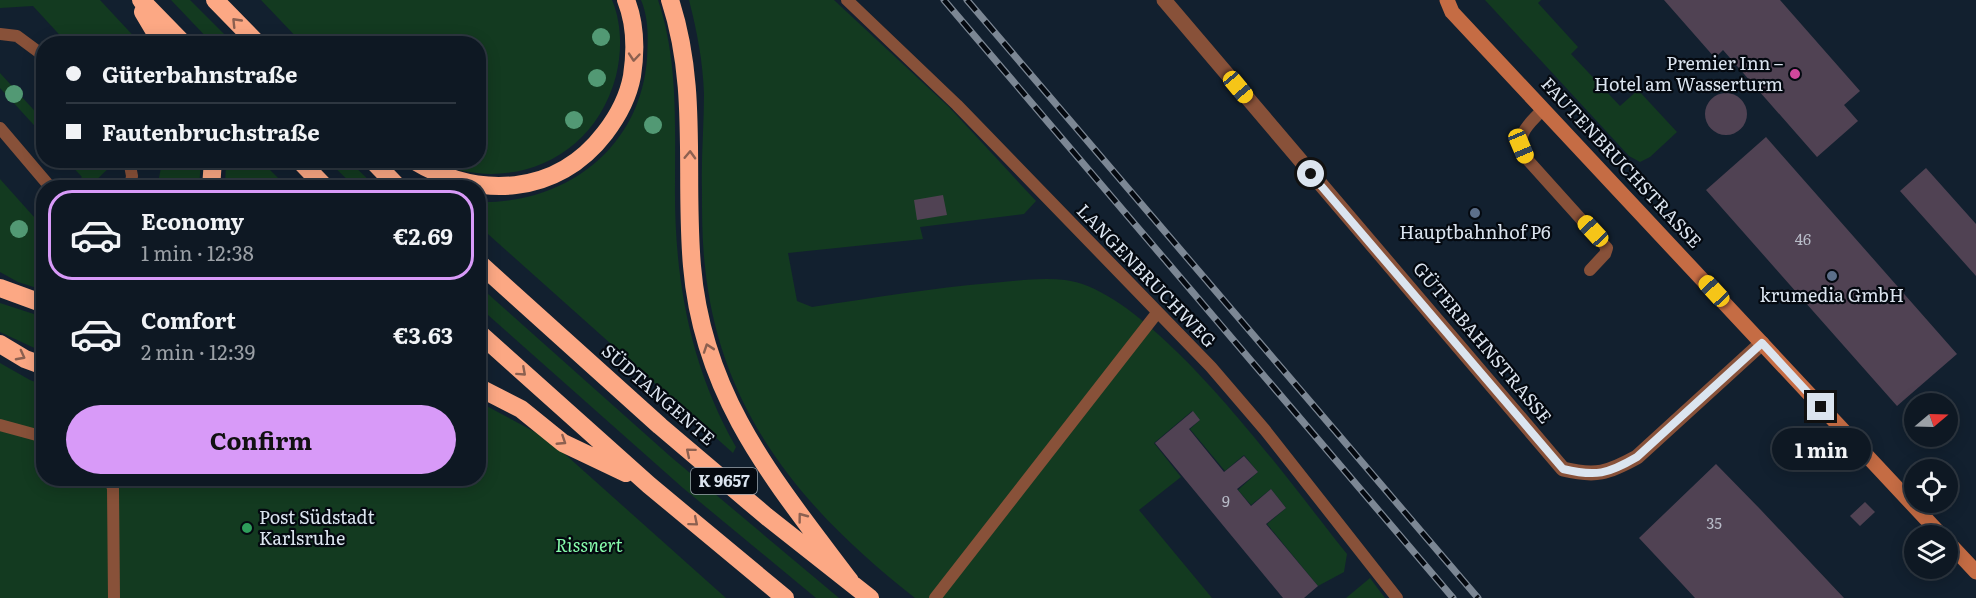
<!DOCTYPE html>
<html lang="en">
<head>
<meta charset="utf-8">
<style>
  :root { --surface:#0e1823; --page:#17212b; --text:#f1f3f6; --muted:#9ba0a6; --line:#2e3741; --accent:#d89af8 }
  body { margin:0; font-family:Literata,serif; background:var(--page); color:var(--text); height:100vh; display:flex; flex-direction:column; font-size:22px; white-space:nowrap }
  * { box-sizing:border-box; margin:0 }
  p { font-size:20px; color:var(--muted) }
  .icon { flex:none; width:33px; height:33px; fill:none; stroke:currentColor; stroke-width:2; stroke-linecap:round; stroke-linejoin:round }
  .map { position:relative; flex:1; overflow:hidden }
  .sheet { position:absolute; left:36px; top:180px; width:450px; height:306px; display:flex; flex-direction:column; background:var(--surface); border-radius:24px; box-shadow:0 3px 15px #0003,0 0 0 2px var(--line) }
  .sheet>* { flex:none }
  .banner { position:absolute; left:36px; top:36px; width:450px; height:132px; border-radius:24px; box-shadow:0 3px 15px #0003,0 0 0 2px var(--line); display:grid; align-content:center; height:132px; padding:0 30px; background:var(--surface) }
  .needle { width:39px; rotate:71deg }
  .buttons { position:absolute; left:1904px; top:393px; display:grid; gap:12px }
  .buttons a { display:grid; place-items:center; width:54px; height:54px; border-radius:50%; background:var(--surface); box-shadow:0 3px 15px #0003,0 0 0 2px var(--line); font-size:30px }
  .end { position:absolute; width:27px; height:27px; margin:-14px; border:8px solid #dbe4ef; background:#111; box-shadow:0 0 0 3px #111 }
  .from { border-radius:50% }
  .bubble { position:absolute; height:42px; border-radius:21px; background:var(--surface); box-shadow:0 3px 15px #0003,0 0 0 2px var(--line); font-size:20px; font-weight:700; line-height:42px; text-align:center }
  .car { position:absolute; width:18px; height:36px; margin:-18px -9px; border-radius:8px; box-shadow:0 0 4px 2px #0007; background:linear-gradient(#f5c518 24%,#345 0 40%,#f5c518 0 76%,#345 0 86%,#f5c518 0) }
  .banner b { display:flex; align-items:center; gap:21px; height:57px; font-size:22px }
  .banner b+b { border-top:2px solid var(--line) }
  .banner i { width:15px; height:15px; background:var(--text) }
  ul { padding:10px 0 0; list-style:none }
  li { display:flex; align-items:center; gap:18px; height:90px; margin:0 12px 9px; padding:0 18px; border:3px solid transparent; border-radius:24px }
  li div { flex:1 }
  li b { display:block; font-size:22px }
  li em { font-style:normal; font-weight:700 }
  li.current { border-color:var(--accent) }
  li>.icon { width:54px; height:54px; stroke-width:1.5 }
  .action { display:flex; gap:12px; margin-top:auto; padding:12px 30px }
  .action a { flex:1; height:69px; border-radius:36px; background:var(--accent); color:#111; font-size:24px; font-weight:700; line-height:69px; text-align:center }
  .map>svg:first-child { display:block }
</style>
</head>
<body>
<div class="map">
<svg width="1976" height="598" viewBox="0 0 1976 598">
  <rect width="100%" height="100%" fill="#12202f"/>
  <path fill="#133a20" d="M0,0H100L140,43H67L33,6L0,8Z
    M171,0H190L233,43H212Z
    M261,0H612C622,24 622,51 616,76C594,160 509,195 432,161L478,160V44L302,43Z
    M641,0H658C678,59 675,123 675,185C674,277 690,367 736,447L733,453L479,226V202C565,204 640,149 647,59C648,39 649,19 641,0Z
    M689,0H834L949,107L1036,201L1024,214L920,227L923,239L788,253L797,301L812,307C872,298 932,288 992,283C1016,281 1041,277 1065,280C1153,290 1291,485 1347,554L1344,572L1318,586L1267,524L1286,508L1271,489L1251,505L1238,490L1258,472L1244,455L1225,471L1190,429L1200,420L1192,411L1154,443L1181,477L1139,510L1212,598H915C804,511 720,413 705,267C702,241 702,215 702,190C701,158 704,126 704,94C703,62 697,31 689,0Z
    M1485,0H1541L1538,3L1578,47L1571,54L1620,106L1638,90L1677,132L1650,157L1640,162L1629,156Z
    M0,73L43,120V135L0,88Z
    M67,161H81L89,169L99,161H108L112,165L89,187H72L82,177Z
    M159,161H201L199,187H157L161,168Z
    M226,161H261L287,187H225Z
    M328,161H349L376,187H355Z
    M0,179L43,227V290L18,282L0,272Z
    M478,285L671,457L839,598H816L683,488L479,307Z
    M0,303L43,317V352L0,332Z
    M0,363L30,380L43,385L44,478H478L479,402L548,439L726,598H0Z
    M1370,578L1385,598H1346Z"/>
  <path fill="#504253" d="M1664,0H1780L1860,91L1844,105L1858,121L1817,157L1723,50L1715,58Z
    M1705 114a21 21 0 1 1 42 0a21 21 0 1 1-42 0Z
    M1766,137L1957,354L1897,406L1706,190Z
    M1926,168L1976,224V276L1900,191Z
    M943,195L947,215L917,220L914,200Z
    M1193,411L1200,420L1189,429L1224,472L1244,456L1258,472L1237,489L1251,506L1271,489L1286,508L1266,524L1318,586L1304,598H1283L1155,443Z
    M1716,464L1760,509L1844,598H1695L1683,585L1639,538Z
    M1865,502L1875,512L1860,526L1850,516Z"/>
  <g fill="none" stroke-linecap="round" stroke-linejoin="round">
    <path stroke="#885139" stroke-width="12" d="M847,0L957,105L1211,367L1265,430L1397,598
      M0,34L17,36L44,56
      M1543,109C1527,127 1515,132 1526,158L1607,248L1605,254L1590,270
      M0,128L51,188
      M129,160L132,176L130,188
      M0,425L44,437
      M110,478L113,489L114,598
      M935,598L1157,313"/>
    <path stroke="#885139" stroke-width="15" d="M1164,0L1563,469C1596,477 1608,473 1637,457L1762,343"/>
    <path stroke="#c56c44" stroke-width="15" d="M1447,0L1452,12L1942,536
      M1947,541L1976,572"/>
    <path stroke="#fca884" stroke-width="18" d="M141,0L184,44
      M215,0L258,44
      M670,0C699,88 684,175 692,266C703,397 774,480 850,581
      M143,12L162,44
      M299,160L326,188
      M372,160L399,188
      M413,160C478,200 557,196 605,133C618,116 628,98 632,76C636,50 636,25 626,0
      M211,188L213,160
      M478,262L660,426L766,516L870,598
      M0,288L44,304
      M478,332L649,485L785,598
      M0,344L25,359L44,366
      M478,387L521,409L563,443L626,473"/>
    <g stroke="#7c8794" stroke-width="7">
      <path id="rail" d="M944,0L1453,598
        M967,0L1478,598"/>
    </g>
    <use href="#rail" stroke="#040910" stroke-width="4.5" stroke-dasharray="14" stroke-linecap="butt"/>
  </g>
  <g fill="#529974">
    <circle cx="601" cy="37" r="9"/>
    <circle cx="597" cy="78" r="9"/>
    <circle cx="14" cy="94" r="9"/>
    <circle cx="574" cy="120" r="9"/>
    <circle cx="653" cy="125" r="9"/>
    <circle cx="19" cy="229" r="9"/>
  </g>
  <defs><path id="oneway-chevron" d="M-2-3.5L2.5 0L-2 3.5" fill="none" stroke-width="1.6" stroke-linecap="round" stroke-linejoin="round" transform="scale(1.5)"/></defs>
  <g stroke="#8c6050">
    <use href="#oneway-chevron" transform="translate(236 22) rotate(-134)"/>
    <use href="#oneway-chevron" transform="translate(634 57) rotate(95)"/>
    <use href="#oneway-chevron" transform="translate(690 155) rotate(-88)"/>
    <use href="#oneway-chevron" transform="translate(708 348) rotate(-109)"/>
    <use href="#oneway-chevron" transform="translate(21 356) rotate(28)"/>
    <use href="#oneway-chevron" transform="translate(522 372) rotate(42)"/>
    <use href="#oneway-chevron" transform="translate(562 441) rotate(33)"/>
    <use href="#oneway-chevron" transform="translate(690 452) rotate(-140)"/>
    <use href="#oneway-chevron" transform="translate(802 517) rotate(-127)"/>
    <use href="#oneway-chevron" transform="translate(694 522) rotate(40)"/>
  </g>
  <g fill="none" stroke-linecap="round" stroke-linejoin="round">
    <path stroke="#dbe4ef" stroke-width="8" d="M1311,174L1563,469C1596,477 1608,474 1637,457L1762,343L1821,407"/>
  </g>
  <circle fill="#d1479c" stroke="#040910" stroke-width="2" cx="1795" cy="74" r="6"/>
  <g fill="#5c6f8a" stroke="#040910" stroke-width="2">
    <circle cx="1475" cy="213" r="6"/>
    <circle cx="1832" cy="276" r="6"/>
  </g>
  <circle fill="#2e9e5b" stroke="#040910" stroke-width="2" cx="247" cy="528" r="6"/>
  <g text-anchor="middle" stroke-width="4.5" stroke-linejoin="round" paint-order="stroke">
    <g font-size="15" fill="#b8bcc8">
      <text x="1803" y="245">46</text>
      <text x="1226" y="507">9</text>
      <text x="1714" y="529">35</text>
    </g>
    <rect fill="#040910" stroke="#9aa2ac" stroke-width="1.5" x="691" y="468" width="66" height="26" rx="4.5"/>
    <g font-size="16" font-weight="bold" fill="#dbe4ef">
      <text x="724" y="487">K 9657</text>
    </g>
    <g font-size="18" fill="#dbe4ef" stroke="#040910">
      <text x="1783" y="70" text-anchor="end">Premier Inn –<tspan x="1783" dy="21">Hotel am Wasserturm</tspan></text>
      <text x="1475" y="239">Hauptbahnhof P6</text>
      <text x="1832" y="302">krumedia GmbH</text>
      <text x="259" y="524" text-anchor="start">Post Südstadt<tspan x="259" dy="21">Karlsruhe</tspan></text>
    </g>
    <g font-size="18" fill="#dbe4ef" stroke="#040910">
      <text transform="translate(1621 163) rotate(47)" y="6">FAUTENBRUCHSTRASSE</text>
      <text transform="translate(1146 276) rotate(46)" y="6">LANGENBRUCHWEG</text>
      <text transform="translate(1482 343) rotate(50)" y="6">GÜTERBAHNSTRASSE</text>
      <text transform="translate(658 395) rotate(41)" y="6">SÜDTANGENTE</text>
    </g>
    <g font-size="18" font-style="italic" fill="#87fcac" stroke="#040910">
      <text x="589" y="552">Rissnert</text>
    </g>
  </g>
</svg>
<div class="buttons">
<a><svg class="needle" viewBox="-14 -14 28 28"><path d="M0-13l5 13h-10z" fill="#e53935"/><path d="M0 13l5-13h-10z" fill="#9ba0a6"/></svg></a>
<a><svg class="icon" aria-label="locate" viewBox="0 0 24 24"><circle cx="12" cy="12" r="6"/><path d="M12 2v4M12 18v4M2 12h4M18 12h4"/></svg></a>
<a><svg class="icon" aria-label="layers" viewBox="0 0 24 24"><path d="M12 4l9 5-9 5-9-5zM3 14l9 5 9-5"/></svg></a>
</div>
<i class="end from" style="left:1311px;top:174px"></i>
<i class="end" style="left:1821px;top:407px"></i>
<div class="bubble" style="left:1772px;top:428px;width:99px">1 min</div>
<i class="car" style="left:1238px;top:87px;rotate:140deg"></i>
<i class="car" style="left:1521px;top:146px;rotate:157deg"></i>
<i class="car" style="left:1593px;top:231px;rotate:317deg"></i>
<i class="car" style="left:1714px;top:291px;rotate:317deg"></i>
<div class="banner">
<b><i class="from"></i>Güterbahnstraße</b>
<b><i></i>Fautenbruchstraße</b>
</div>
<section class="sheet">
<ul>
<li class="current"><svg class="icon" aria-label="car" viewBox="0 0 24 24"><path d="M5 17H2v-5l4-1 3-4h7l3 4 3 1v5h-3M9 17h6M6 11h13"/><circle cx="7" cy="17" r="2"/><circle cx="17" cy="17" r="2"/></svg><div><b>Economy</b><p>1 min · 12:38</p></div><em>€2.69</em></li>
<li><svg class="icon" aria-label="car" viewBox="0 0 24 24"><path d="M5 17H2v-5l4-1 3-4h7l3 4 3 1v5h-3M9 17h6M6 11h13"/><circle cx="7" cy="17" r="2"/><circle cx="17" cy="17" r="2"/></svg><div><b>Comfort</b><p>2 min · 12:39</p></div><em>€3.63</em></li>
</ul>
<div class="action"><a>Confirm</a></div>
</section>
</div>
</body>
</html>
